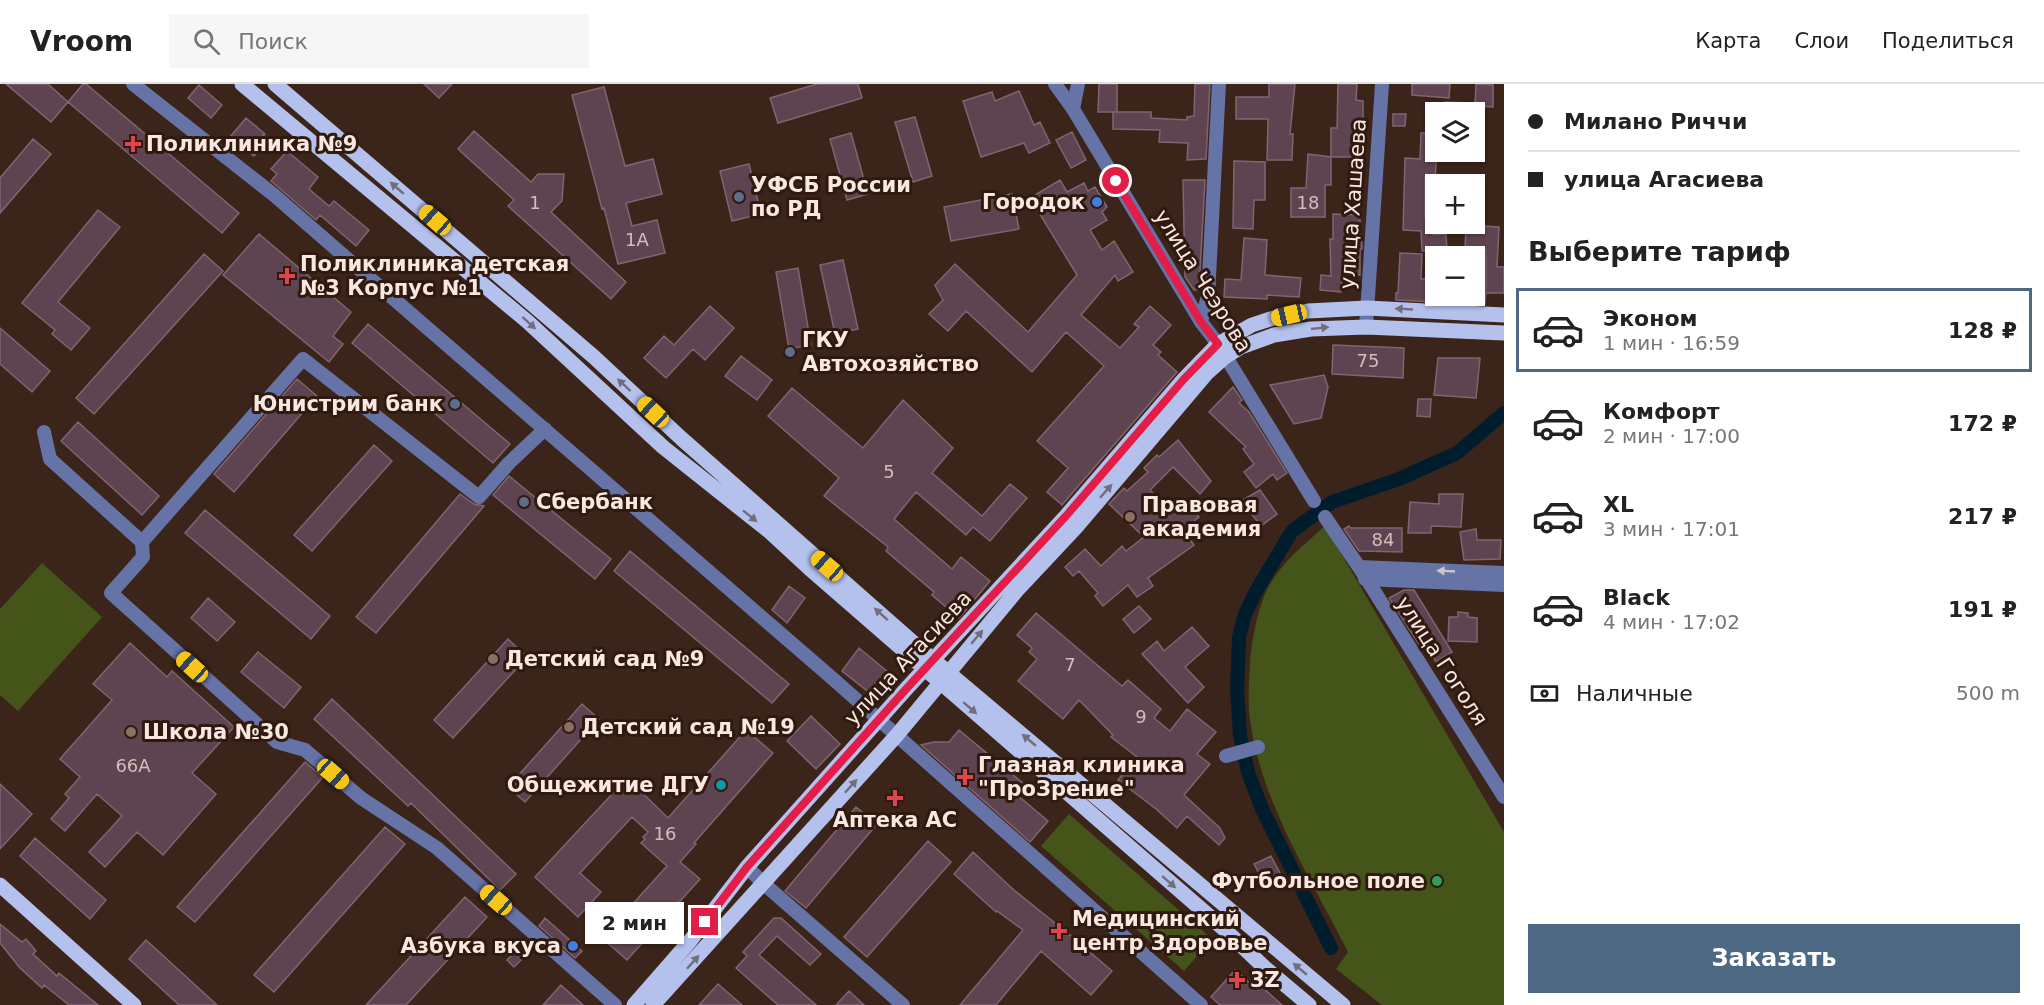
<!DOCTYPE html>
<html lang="ru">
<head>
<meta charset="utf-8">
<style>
  :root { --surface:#fff; --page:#f6f6f6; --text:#222; --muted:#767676; --line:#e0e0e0; --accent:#4c6883 }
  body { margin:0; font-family:"DejaVu Sans",sans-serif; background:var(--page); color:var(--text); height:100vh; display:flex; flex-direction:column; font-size:22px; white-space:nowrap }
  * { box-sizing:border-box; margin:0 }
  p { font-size:20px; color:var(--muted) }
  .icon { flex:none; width:33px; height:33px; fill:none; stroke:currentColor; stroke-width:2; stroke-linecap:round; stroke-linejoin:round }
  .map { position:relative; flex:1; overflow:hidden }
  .details { display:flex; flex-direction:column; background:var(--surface); width:540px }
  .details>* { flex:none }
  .guide { display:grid; align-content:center; height:132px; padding:0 24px; background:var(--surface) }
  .fabs { position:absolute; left:1425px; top:18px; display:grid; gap:12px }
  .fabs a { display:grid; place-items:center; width:60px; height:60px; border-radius:0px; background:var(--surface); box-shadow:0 2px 4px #0004; font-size:30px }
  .end { position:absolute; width:27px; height:27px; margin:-14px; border:8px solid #e11d48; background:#fff; box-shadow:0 0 0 3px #fff }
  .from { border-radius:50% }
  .bubble { position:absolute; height:42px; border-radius:0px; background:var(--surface); box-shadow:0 2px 4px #0004; font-size:20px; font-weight:700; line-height:42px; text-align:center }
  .car { position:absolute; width:18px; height:36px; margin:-18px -9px; border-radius:8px; box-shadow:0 0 4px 2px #0007; background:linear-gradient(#f5c518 24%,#345 0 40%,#f5c518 0 76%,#345 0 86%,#f5c518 0) }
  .guide b { display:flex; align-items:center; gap:21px; height:57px; font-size:22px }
  .guide b+b { border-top:2px solid var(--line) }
  .guide i { width:15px; height:15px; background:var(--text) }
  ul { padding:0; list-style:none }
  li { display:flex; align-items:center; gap:18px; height:84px; margin:0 12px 9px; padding:0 12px; border:3px solid transparent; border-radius:0px }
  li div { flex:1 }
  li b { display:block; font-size:22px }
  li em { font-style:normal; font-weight:700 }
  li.selected { border-color:var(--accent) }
  li>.icon { width:54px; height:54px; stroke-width:1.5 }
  h2 { padding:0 24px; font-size:27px; line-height:72px }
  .pay { display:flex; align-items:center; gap:15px; height:66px; padding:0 24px; font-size:22px }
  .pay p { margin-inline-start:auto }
  .cta { display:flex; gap:12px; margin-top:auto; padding:12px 24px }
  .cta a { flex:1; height:69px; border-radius:0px; background:var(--accent); color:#fff; font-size:24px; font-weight:700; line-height:69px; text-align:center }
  header { display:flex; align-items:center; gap:36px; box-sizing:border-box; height:84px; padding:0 30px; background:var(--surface); border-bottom:2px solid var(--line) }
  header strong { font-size:28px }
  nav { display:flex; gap:33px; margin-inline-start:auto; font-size:21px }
  .search { width:420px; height:54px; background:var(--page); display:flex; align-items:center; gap:15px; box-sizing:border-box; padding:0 21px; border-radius:0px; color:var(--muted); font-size:22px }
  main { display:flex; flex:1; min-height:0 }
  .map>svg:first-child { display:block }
</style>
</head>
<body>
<header>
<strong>Vroom</strong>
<div class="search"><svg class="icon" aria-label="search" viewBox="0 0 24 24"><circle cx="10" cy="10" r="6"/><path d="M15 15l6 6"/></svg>Поиск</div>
<nav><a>Карта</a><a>Слои</a><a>Поделиться</a></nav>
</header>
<main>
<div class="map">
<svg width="1504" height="921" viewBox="0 0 1504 921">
  <rect width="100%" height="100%" fill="#3b2419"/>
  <path fill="#45551a" d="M1325,442L1504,748V921H1382L1336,885L1348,868C1312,797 1263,721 1251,642C1247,621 1249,598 1250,578C1252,555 1258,522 1269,502C1281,479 1305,460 1325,442Z
    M42,479L102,533L18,627L0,611V525Z
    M1069,730L1212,855L1184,887L1041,762Z"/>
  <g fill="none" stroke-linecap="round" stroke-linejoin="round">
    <path stroke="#001d2e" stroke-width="14" d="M1331,864L1262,725L1248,688L1240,651L1237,606L1239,553L1245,530L1256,507L1292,447L1332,418L1399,395L1457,369L1504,329"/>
  </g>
  <path fill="#5e4450" stroke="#806471" stroke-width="1.5" d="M6,0H48L68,18L51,38Z
    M83,0H86L239,129L222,149L68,18Z
    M424,0H452L439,14Z
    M817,0H858L862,14L778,39L770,14Z
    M1099,0H1117V28H1098Z
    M1195,0H1210L1206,75L1187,76L1188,59L1159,58L1160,46L1113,45V28H1151V34L1187,36V33L1194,32Z
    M1269,0H1295L1290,50H1293L1292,76H1267L1268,35H1236V13H1269Z
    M1338,0H1357L1356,16L1363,17V38H1360L1361,73H1331V44H1337Z
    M1412,0H1450L1449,14L1412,11Z
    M1476,0L1493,1V23L1475,22Z
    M199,1L222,21L211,34L188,14Z
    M604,3L625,82L653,75L662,110L626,119L632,142L657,136L665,169L618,180L604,124L602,125L572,11Z
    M1019,7L1034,41L1040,38L1050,59L1029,69L1024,59L981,73L963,17L992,8L995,17Z
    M1445,18L1467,19V28H1444Z
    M1393,30H1406L1405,42H1393Z
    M915,33L932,92L913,98L895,38Z
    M246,34L265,50L263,51L268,55L254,72L230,53Z
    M474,47L531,98L538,90H564L562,117L551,128L626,198L611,215L508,122L514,116L458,65Z
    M1072,48L1086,76L1071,84L1056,56Z
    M851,49L868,110L847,116L830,55Z
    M1421,49H1436L1437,68L1435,94L1425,93V133H1434L1433,151L1446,150L1447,166L1422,167L1421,147L1403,146L1405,74L1420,75Z
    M33,55L51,70L0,129V94Z
    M287,67L318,93L309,105L329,122L334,117L369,146L356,162L320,131L316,136L271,97L277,90L271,85Z
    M1308,70L1331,73V101H1325V133H1291V104H1306Z
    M1234,77L1265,78V116H1254L1253,145L1233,144Z
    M749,80L761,130L732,137L720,87Z
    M1060,96L1067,108L1084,99L1088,107L1095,103L1107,123L1102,128L1107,136L1090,146L1102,166L1114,157L1133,188L1118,197L1115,191L1081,231L1120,264L1139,243L1134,240L1150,222L1171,241L1153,261L1161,268L1158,271L1177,288L1062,421L1047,408L1068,384L1037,357L1104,282L1066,248L1032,288L966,227L948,247L929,230L943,216L935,201L955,180L1028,248L1077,191L1030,114Z
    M1183,96H1205L1199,206H1194L1185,193Z
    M1012,110L1019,145L951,157L944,123Z
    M98,126L120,143L58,218L90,244L71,266L52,250L55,246L22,219Z
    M1333,130L1360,131V152L1361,151L1362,160V165H1360V191H1343L1341,208L1320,206L1321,191L1331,192L1330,155H1333Z
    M1466,141L1499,143L1497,183H1504V209H1486V166L1465,165Z
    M259,150L351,228L333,252L343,260L329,278L223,191Z
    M1244,154L1267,156L1265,191L1301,194L1299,213L1267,211V215L1224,213L1225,195L1241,196Z
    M1400,169L1422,170L1421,195L1436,194V218L1396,216V209H1398Z
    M204,170L223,187L94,330L76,314Z
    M843,176L858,245L835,250L820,181Z
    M798,184L811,261L789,265L776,188Z
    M1474,208L1486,209L1485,220H1470L1471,212H1474Z
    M710,222L734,244L705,276L693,265L666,294L644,274L664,252L674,261Z
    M368,240L510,360L493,379L352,259Z
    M0,244L50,287L32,308L0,280Z
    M1333,261L1404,264L1403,294L1332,290Z
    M741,272L772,296L757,316L725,292Z
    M1438,274H1480L1476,314L1434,311Z
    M1324,291L1328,303L1321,334L1294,340L1270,301Z
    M297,295L317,312L234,408L214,390Z
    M1233,303L1242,316L1239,319L1249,328L1287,389L1277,396L1273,390L1256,404L1244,388L1254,380L1243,365L1246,363L1209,328Z
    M792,304L863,364L903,316L953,364L932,389L982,432L1010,400L1027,414L990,457L973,443L966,451L916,408L894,435L952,485L961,473L990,497L959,534L932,511L934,508L886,467L888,463L824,412L839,394L768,332Z
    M1418,315H1431L1430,333L1417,332Z
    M78,338L159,412L142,431L61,357Z
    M1178,356L1211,397L1200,410L1173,383L1150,406L1170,427L1185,415L1199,433L1183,446L1194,461L1148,494L1153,502L1137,513L1128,501L1103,522L1095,512L1098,509L1079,487L1073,492L1065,483L1085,465L1101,482L1122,462L1126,467L1144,453L1109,420L1124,404L1127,407L1148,388L1144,384L1157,371L1159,373Z
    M374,361L392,377L312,467L294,451Z
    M509,392L611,475L595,495L493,411Z
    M1260,406L1277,430L1261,442L1241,417Z
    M460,410L474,420L484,422L376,549L356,533Z
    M1439,410H1463L1461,443L1431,442V449H1408L1410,418L1439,420Z
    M205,426L330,532L311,555L185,449Z
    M1349,442L1351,444H1402V468L1359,467L1344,445Z
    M1476,445L1477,456H1501L1500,475L1464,476L1460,448Z
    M630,467L789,600L772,619L614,487Z
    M789,502L805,514L787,539L772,526Z
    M1404,506H1414L1452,568L1436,578L1427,562L1422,565L1389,514Z
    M208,514L235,538L217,557L191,534Z
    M1139,522L1151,535L1134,549L1123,535Z
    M1458,528L1468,529V533L1477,534V558L1448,557L1449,533H1458Z
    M1036,529L1122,602L1128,596L1161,625L1154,634L1170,647L1187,625L1216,648L1197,670L1210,680L1184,711L1220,744L1225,754L1219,761L1187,732L1177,744L1156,725L1118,696L1137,673L1111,653L1113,651L1079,616L1063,635L1018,597L1037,575L1029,568L1032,564L1017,551Z
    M1192,543L1209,562L1185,583L1204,603L1188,619L1142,570L1157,557L1164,567Z
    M508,555L527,573L453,654L434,636Z
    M130,559L167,593L172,587L234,643L192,689L216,710L163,771L137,748L105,783L89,768L122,732L97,710L65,747L51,735L69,714L65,710L80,693L60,675L112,616L93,600Z
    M859,564L893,592L876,614L842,587Z
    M258,568L301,603L284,624L241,588Z
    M332,615L516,790L500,806L411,719L408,722L314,635Z
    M582,620L599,635L525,718L508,703Z
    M811,632L840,660L816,685L787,657Z
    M746,646L773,669L694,759L696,760L680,778L700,795L627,876L602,854L667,782L641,759L645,755L643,753L648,748L632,733L580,789L601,808L578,833L535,793L627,694L668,734Z
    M959,646L1024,700L1016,710L1048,737L1030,758L921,661L934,658H949Z
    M305,678L323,693L195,838L177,823Z
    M0,700L32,730L0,765Z
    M856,723L877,740L806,824L785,807Z
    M385,743L405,760L274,908L254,891Z
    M35,754L106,816L90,835L20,772Z
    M928,757L951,778L867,873L844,853Z
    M973,768L1015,807L1070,851L1112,887L1091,911L1041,867L996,921H960L1023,846L997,827L996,828L954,790Z
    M1271,772L1281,791L1265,800L1254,780Z
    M465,813L487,833L406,921H366Z
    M545,834L582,867L575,874L539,842Z
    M774,834H781L821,870L810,881L777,852L759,871L816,921H778L736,884L747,872L743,868Z
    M0,840L22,858L26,855L36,867L33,870L57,892L59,889L98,921H69L44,901L42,904L20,884L0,859Z
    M146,856L217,921H179L129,875Z
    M517,866L524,873L514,883L507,876Z
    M1235,886L1258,906L1261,902L1282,921H1220L1211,913Z
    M718,900L742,921H699Z
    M561,901L583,921H543Z
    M849,907L864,921H836Z"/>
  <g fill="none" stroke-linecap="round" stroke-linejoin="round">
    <path stroke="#6573a7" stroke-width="14" d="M133,0L274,111L336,165L832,594L1201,921
      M1055,0L1073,25L1201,238L1218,260L1314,417
      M1073,25L1078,0
      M1201,238L1208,212L1219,0
      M1366,243L1382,0
      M44,348L50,375L142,458L143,473L111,509L277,658L305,666L361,714L437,764L615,921
      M1325,433L1359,483L1504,713
      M142,458L303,275L479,413L509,379L545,345
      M1359,483L1504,489
      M1365,495L1504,501
      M1226,672L1258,663
      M747,783L763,799L903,921"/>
    <path stroke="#b4c1ec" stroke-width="15" d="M242,0L528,238L663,363L770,448L809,484L1224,845L1264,883L1309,921
      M275,0L594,273L682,355L918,563L1343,921
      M0,801L134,921
      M634,921L690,857L747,783L907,604L1066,432L1184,295L1218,260L1252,241L1270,235L1308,227L1367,224L1504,231
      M653,921L897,651L1018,505L1078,441L1207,289L1225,273L1241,263L1274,251L1311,245L1366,243L1504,249"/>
  </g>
  <defs><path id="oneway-solid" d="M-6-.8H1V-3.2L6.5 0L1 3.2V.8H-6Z" transform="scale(1.5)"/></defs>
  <g fill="#726e7e">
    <use href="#oneway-solid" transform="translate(397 104) rotate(-139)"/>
    <use href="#oneway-solid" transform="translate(1404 225) rotate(-177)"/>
    <use href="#oneway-solid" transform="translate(529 239) rotate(42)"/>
    <use href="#oneway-solid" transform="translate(1320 244) rotate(-6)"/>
    <use href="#oneway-solid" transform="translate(624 301) rotate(-137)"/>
    <use href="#oneway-solid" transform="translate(1106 407) rotate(-49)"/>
    <use href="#oneway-solid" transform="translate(750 432) rotate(39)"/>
    <use href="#oneway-solid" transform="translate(881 530) rotate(-138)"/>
    <use href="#oneway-solid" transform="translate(977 553) rotate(-50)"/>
    <use href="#oneway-solid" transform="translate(970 624) rotate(41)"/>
    <use href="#oneway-solid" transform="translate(1029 656) rotate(-140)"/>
    <use href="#oneway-solid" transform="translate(851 702) rotate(-48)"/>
    <use href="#oneway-solid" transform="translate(1169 798) rotate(41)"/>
    <use href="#oneway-solid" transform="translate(693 878) rotate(-48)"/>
    <use href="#oneway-solid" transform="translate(1300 885) rotate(-140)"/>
  </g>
  <use fill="#ccc5d0" href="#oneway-solid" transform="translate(1446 487) rotate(-177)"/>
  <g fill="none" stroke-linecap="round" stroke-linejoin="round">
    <path stroke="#e11d48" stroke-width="8" d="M705,838L747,783L907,604L1066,432L1184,295L1218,260L1201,238L1116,97"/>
  </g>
  <g fill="#e0444e" stroke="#301a0f" stroke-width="2">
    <path d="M130 51h6v6h6v6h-6v6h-6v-6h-6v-6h6z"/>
    <path d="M284 183h6v6h6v6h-6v6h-6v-6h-6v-6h6z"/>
    <path d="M962 684h6v6h6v6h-6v6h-6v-6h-6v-6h6z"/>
    <path d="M892 705h6v6h6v6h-6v6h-6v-6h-6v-6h6z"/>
    <path d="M1056 838h6v6h6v6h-6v6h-6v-6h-6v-6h6z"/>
    <path d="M1234 887h6v6h6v6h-6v6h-6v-6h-6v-6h6z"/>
  </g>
  <g fill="#5c6f8a" stroke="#301a0f" stroke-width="2">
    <circle cx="739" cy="113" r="6"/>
    <circle cx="790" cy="268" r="6"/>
    <circle cx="455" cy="320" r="6"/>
    <circle cx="524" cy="418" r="6"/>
  </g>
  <g fill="#3f7fe0" stroke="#301a0f" stroke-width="2">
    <circle cx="1097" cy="118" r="6"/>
    <circle cx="573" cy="862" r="6"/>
  </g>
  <g fill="#8d6e63" stroke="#301a0f" stroke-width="2">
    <circle cx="1130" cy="433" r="6"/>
    <circle cx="493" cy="575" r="6"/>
    <circle cx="569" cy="643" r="6"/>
    <circle cx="131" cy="648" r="6"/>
  </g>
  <circle fill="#0f9aa8" stroke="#301a0f" stroke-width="2" cx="721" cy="701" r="6"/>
  <circle fill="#2e9e5b" stroke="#301a0f" stroke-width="2" cx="1437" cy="797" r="6"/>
  <g text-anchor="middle" stroke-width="6" stroke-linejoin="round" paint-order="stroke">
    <g font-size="18" fill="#d2bfbd">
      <text x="535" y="125">1</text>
      <text x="1308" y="125">18</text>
      <text x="637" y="162">1А</text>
      <text x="1368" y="283">75</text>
      <text x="889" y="394">5</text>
      <text x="1383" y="462">84</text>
      <text x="1070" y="587">7</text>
      <text x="1141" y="639">9</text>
      <text x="133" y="688">66А</text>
      <text x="665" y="756">16</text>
    </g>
    <g font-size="21" font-weight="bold" fill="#f8e8e1" stroke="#301a0f" text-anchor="start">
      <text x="146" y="67">Поликлиника №9</text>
      <text x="751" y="108">УФСБ России<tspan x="751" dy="24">по РД</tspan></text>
      <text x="1085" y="125" text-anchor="end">Городок</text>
      <text x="300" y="187">Поликлиника детская<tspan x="300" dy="24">№3 Корпус №1</tspan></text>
      <text x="802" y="263">ГКУ<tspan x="802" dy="24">Автохозяйство</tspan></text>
      <text x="443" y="327" text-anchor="end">Юнистрим банк</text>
      <text x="536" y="425">Сбербанк</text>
      <text x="1142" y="428">Правовая<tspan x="1142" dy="24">академия</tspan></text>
      <text x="505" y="582">Детский сад №9</text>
      <text x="581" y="650">Детский сад №19</text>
      <text x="143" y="655">Школа №30</text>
      <text x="978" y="688">Глазная клиника<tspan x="978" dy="24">"ПроЗрение"</tspan></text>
      <text x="709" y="708" text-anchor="end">Общежитие ДГУ</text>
      <text x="895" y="743" text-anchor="middle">Аптека АС</text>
      <text x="1425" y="804" text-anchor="end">Футбольное поле</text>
      <text x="1072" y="842">Медицинский<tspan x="1072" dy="24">центр Здоровье</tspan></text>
      <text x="561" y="869" text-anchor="end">Азбука вкуса</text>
      <text x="1250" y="903">3Z</text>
    </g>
    <g font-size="21" fill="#f8e8e1" stroke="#301a0f">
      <text transform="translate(1353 120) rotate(-86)" y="7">улица Хашаева</text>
      <text transform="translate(1203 197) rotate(58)" y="7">улица Чеэрова</text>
      <text transform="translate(908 574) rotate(-47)" y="7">улица Агасиева</text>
      <text transform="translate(1442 577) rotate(57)" y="7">улица Гоголя</text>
    </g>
  </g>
</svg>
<div class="fabs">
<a><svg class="icon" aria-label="layers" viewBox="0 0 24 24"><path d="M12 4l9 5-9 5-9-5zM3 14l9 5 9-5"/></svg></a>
<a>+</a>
<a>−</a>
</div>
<i class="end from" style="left:1116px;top:97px"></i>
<i class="end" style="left:705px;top:838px"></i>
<div class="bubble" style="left:585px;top:818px;width:99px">2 мин</div>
<i class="car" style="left:435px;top:136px;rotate:311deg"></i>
<i class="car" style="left:1289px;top:231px;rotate:257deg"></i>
<i class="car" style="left:653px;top:328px;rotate:313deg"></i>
<i class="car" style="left:827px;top:482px;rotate:311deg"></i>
<i class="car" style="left:192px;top:583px;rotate:312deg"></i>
<i class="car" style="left:333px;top:690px;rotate:131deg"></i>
<i class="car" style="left:496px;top:816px;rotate:311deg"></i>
</div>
<section class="details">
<div class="guide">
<b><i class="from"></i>Милано Риччи</b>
<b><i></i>улица Агасиева</b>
</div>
<h2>Выберите тариф</h2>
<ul>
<li class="selected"><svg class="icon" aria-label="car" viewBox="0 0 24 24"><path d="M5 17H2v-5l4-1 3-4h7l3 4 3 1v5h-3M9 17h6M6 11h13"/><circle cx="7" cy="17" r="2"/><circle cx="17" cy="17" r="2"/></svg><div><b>Эконом</b><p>1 мин · 16:59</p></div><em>128 ₽</em></li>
<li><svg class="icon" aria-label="car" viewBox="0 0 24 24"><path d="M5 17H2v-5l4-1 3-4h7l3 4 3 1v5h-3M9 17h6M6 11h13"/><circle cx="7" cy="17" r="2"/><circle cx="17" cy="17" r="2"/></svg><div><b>Комфорт</b><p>2 мин · 17:00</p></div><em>172 ₽</em></li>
<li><svg class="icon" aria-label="car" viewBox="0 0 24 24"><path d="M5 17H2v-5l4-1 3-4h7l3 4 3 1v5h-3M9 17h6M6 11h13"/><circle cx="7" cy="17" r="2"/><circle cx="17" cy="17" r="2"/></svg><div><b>XL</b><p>3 мин · 17:01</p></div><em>217 ₽</em></li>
<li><svg class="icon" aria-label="car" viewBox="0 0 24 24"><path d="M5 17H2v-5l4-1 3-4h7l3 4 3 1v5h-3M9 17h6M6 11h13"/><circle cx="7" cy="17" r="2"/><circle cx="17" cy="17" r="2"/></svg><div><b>Black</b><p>4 мин · 17:02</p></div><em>191 ₽</em></li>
</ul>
<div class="pay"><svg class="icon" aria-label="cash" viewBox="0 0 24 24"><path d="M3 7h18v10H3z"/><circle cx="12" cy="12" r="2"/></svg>Наличные<p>500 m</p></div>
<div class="cta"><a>Заказать</a></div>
</section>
</main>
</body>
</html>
